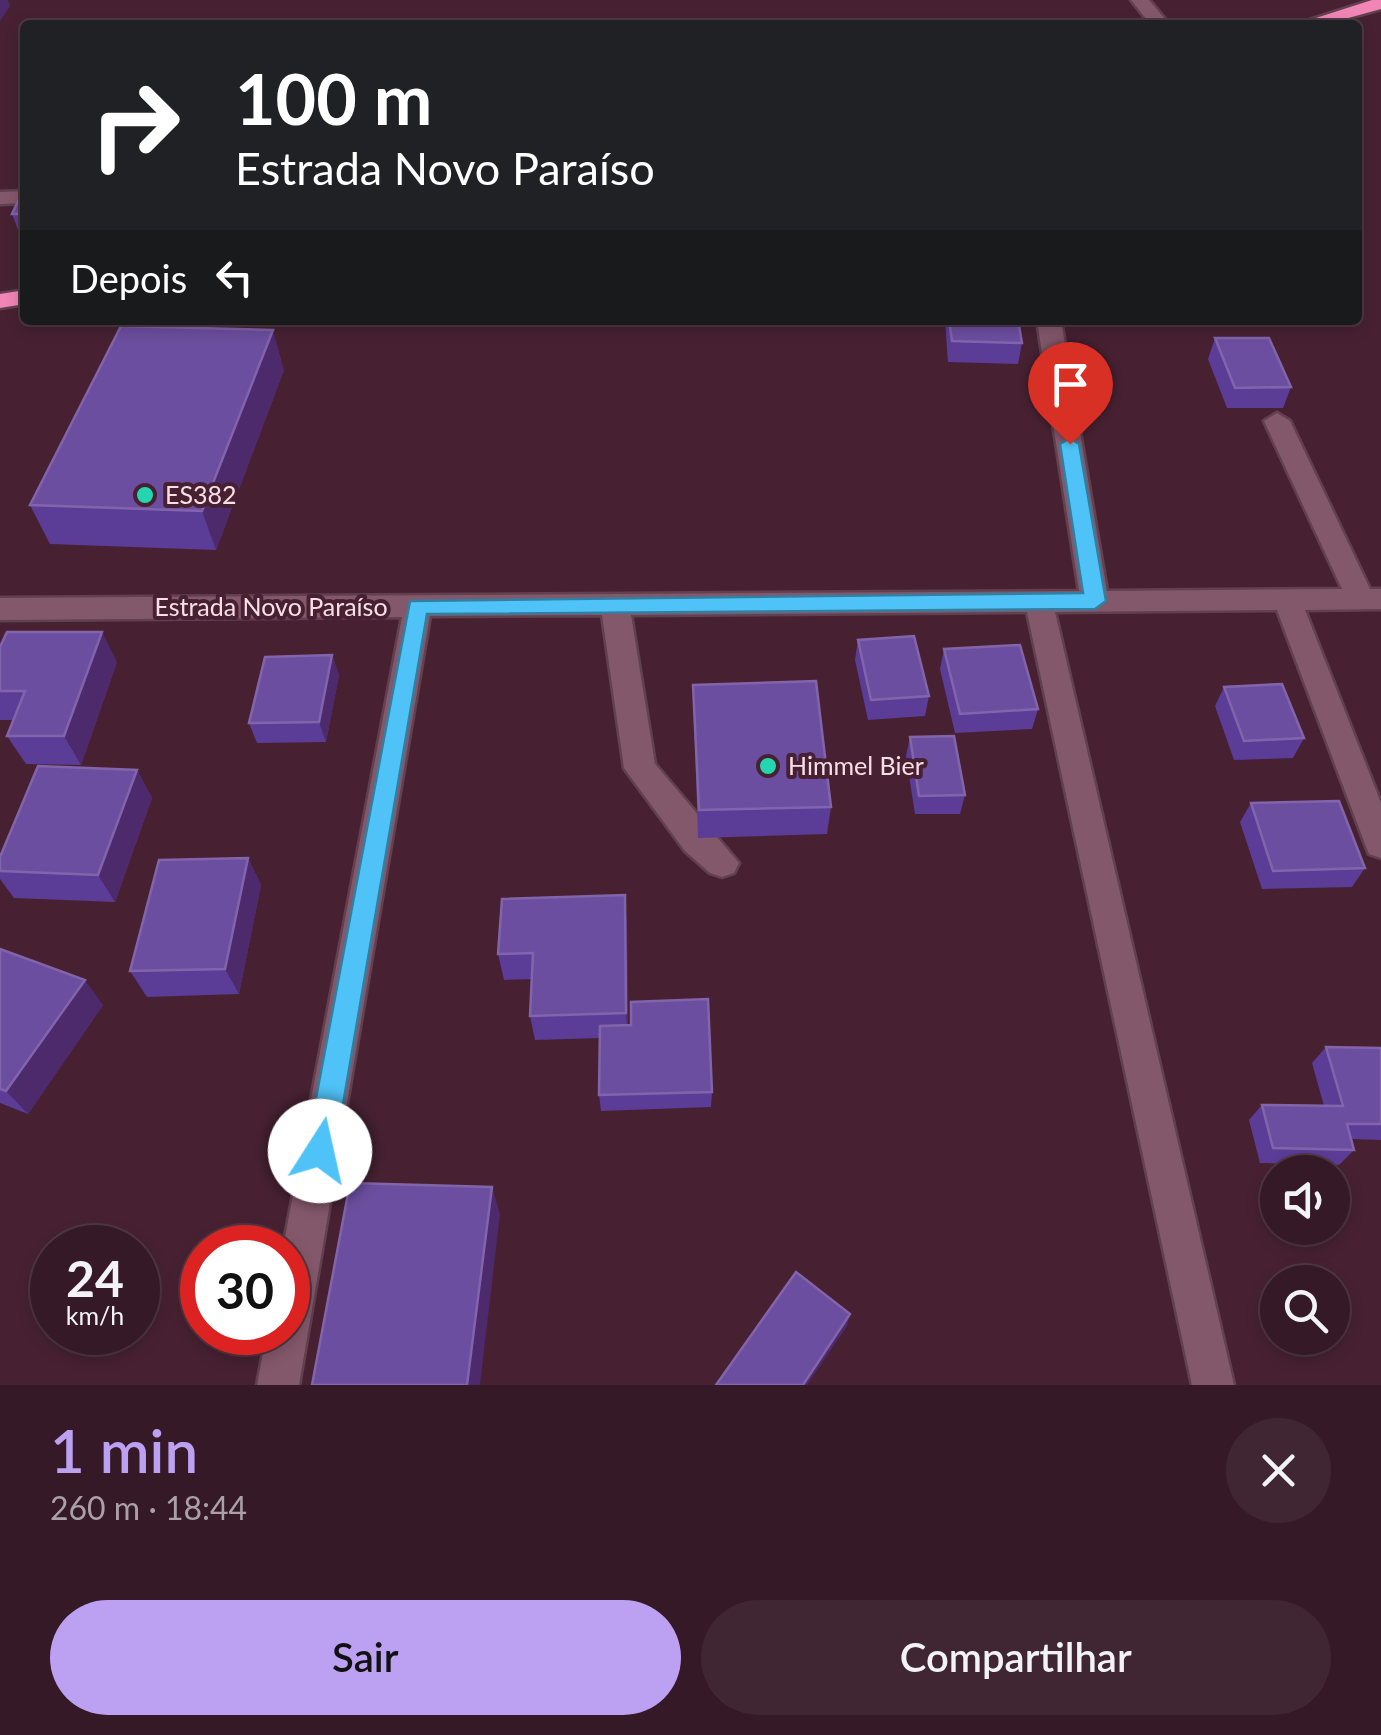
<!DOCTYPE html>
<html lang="pt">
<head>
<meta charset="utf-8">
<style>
  :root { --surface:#351926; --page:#402632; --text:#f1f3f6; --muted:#aaa0a7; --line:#4f3843; --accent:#bca0f2 }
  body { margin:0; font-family:Lato,sans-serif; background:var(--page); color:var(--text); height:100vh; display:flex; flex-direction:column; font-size:38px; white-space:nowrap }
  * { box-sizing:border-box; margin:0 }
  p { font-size:32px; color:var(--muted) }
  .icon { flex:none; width:55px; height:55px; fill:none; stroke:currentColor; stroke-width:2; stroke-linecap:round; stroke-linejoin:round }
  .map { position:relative; height:1385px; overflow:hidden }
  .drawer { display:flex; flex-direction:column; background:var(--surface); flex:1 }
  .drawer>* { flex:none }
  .guide { position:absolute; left:20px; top:20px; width:1342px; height:305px; border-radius:10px; box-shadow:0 5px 15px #0003,0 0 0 2px var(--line); background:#202124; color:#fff; overflow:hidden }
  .controls { position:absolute; left:1260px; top:1155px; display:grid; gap:20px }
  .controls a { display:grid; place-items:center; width:90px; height:90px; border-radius:50%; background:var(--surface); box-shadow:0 5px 15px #0003,0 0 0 2px var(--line); font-size:50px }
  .speed { position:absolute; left:30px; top:1225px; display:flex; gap:20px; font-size:50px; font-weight:700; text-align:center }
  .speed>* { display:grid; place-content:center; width:130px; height:130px; border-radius:50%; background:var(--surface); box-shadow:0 5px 15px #0003,0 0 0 2px var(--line); line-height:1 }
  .speed small { font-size:25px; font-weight:400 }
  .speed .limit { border:15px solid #d22; background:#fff; color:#111 }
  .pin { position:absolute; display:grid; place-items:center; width:85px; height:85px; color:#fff; margin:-102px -42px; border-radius:50% 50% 50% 0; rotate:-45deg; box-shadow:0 0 10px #0007 }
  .pin .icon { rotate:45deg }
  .me { position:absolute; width:110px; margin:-55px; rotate:10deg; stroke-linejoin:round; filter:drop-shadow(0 0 8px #0008) }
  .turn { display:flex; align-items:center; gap:35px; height:210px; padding:0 50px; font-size:45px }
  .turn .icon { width:130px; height:130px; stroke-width:2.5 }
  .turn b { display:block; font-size:70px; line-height:85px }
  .then { display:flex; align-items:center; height:95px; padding:0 50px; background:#0003; gap:20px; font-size:38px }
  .round { display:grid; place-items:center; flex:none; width:105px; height:105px; border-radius:52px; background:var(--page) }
  .head { display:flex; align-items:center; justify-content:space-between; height:170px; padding:0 50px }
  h1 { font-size:60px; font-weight:600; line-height:75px; color:var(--accent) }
  .button { display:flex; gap:20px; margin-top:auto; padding:20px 50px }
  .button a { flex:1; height:115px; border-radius:60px; background:var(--accent); color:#111; font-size:40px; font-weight:600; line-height:115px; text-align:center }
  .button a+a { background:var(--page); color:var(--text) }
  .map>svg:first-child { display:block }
</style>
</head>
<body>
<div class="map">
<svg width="1381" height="1385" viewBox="0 0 1381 1385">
  <rect width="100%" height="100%" fill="#472132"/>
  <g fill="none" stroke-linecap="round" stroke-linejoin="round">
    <defs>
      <path id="minor" d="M1131 0H1149L1170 25H1151Z
        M25 191V203L0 204V192Z
        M1049 320 1062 327 1107 591 1342 589 1264 421 1277 413 1290 421 1370 589H1381V609L1305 610 1381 803V858L1369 854 1365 844 1277 610 1055 612 1234 1385H1192L1027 612 631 615 655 764 739 863 734 873 722 877 710 873 685 851 624 768 602 615 430 616 299 1385H257L267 1332H288V1248H283L402 617 0 620V598L1079 591 1038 327Z"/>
      <path id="highway" d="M1372 0H1381V9L1323 25H1294Z
        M25 290V304L0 308V294Z"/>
    </defs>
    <use href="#minor" stroke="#61404f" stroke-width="5"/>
    <use href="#highway" stroke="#61404f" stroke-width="5"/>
    <use href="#minor" fill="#84586b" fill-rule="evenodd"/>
    <use href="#highway" fill="#f185b5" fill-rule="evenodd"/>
  </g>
  <path fill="#5b3c97" d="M25 197V235H20L12 214Z
    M945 320H1018L1022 343 1018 364 948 362Z
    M1215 338 1291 387 1283 408H1227L1208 359Z
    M284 370 216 550 50 544 30 505Z
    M858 640 929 696 925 716 868 720 855 660Z
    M0 647 117 662 81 765 26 764 7 736 13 720H0Z
    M944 649 1038 709 1032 729 955 733 940 669Z
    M332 655 339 675 326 742 257 743 249 723Z
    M693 685 831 807 827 834 698 838Z
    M1224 687 1304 738 1293 758 1234 760 1215 706Z
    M910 737 965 795 960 814H915L906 756Z
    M137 770 152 798 115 902 14 898 0 879V857Z
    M1251 803 1365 868 1352 887 1262 889 1240 822Z
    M248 858 261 885 239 994 147 997 130 971Z
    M627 922 628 1025 712 1092 711 1107 601 1111 599 1095 600 1038 535 1040 530 1016 532 979 504 980 498 954Z
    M0 949 103 1005 28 1114 0 1103Z
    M1326 1047 1381 1048V1140L1351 1139 1354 1150 1339 1165 1260 1163 1249 1120 1262 1105 1324 1106 1312 1063Z"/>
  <path fill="#4c2a6b" d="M0 0H8L10 6 0 21Z
    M273 330 284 370 216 550 202 511Z
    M102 632 117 662 81 765 64 736Z
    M332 655 339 675 326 742 319 722Z
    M137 770 152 798 115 902 98 875Z
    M248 858 261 885 239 994 225 969Z
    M625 895 627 922 628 1037 626 1013Z
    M85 980 103 1005 28 1114 6 1091Z
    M492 1187 500 1214 480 1385H467Z
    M850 1314 847 1326 807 1385H803Z"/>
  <path fill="#6c4ea0" stroke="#8264ab" stroke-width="2.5" d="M20 197H25V214H12Z
    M949 320H1018L1022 343 952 341Z
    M121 326 273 330 202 511 30 505Z
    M1215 338H1269L1291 387 1235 388Z
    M7 632H102L64 736H7L25 691H0V647Z
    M914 636 929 696 871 700 858 640Z
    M1020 645 1038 709 960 714 944 649Z
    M332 655 319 722 249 723 265 657Z
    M816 681 831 807 699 810 693 685Z
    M1282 684 1304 738 1244 741 1224 687Z
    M954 736 965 795 919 796 910 737Z
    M38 766 137 770 98 875 0 871V857Z
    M1339 801 1365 868 1273 871 1251 803Z
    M248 858 225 969 130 971 159 860Z
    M625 895 626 1013 530 1016 533 953 498 954 502 899Z
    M0 949 85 980 6 1091 0 1089Z
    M708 999 712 1092 599 1095 600 1026 631 1025V1002Z
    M1326 1047 1381 1048V1124H1347L1354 1150 1273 1148 1262 1105 1343 1106Z
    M350 1183 492 1187 467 1385H312Z
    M796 1272 850 1314 803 1385H716Z"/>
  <path fill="#4fc3f7" stroke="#337fa1" stroke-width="2.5" d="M1070 438 1079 444 1106 601 1095 609 427 614 335 1151 330 1161 320 1166 310 1161 306 1151 410 601 1083 593 1060 444Z"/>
  <g fill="#24d5af" stroke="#472132" stroke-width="4">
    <circle cx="145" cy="495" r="10"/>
    <circle cx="768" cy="766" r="10"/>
  </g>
  <g text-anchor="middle" stroke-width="8" stroke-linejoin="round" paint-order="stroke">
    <g font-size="25" fill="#f8dee7" stroke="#472132" text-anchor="start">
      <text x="165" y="504">ES382</text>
      <text x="788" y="775">Himmel Bier</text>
    </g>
    <g font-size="25" fill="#f8dee7" stroke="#472132">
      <text x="271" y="616">Estrada Novo Paraíso</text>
    </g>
  </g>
</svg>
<div class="controls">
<a><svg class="icon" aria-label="sound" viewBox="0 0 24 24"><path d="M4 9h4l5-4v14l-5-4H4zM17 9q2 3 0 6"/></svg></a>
<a><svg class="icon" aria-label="search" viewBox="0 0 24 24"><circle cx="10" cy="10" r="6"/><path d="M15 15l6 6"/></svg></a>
</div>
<div class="speed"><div>24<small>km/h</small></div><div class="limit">30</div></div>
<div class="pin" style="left:1070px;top:444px;background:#d93025"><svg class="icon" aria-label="arrive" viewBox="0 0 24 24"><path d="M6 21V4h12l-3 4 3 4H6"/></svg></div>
<svg class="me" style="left:320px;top:1151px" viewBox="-20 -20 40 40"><circle r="19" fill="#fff"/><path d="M0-13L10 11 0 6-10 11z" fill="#4fc3f7"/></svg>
<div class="guide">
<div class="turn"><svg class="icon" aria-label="right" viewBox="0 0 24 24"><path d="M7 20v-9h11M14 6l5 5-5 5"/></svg><div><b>100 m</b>Estrada Novo Paraíso</div></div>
<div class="then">Depois<svg class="icon" aria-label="left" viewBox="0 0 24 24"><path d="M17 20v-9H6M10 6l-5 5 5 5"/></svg></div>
</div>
</div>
<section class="drawer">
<div class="head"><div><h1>1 min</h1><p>260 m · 18:44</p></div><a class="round"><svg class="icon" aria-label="close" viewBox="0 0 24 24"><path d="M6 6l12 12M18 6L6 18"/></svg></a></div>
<div class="button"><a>Sair</a><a>Compartilhar</a></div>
</section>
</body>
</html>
